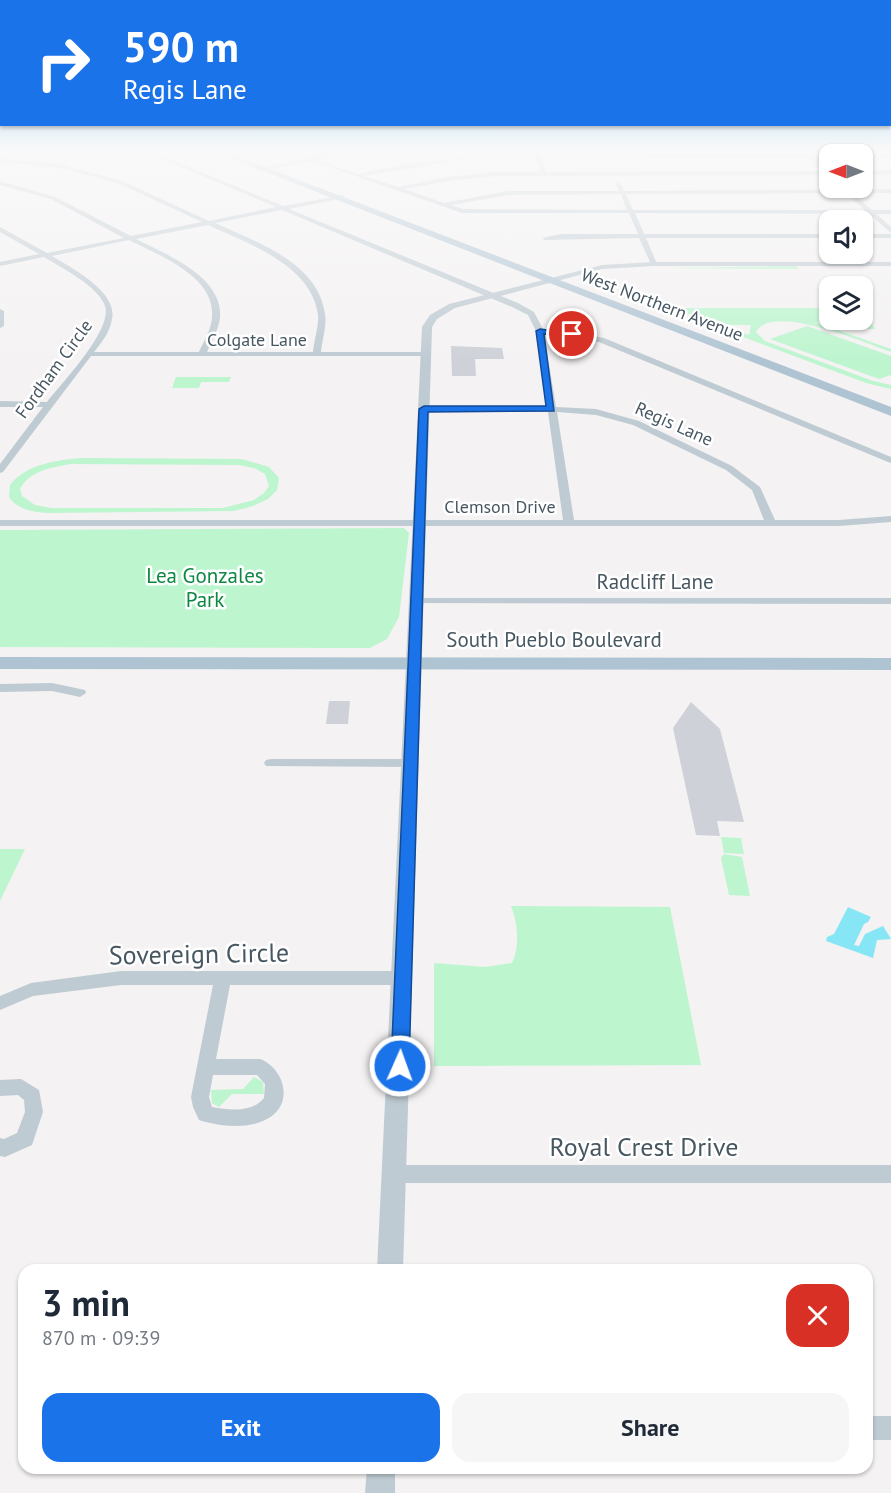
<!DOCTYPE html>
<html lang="en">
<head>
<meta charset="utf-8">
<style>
  :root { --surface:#fff; --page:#f6f6f7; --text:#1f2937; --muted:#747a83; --accent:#1a73e8 }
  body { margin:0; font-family:"PT Sans",sans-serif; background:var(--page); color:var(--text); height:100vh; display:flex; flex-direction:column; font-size:22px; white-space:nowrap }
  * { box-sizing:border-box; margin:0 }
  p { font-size:20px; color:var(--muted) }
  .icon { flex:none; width:33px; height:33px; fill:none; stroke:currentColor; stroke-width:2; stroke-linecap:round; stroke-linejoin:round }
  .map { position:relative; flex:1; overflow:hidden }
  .drawer { position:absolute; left:18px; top:1264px; width:855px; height:210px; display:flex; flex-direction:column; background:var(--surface); border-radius:18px; box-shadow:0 2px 4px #0004 }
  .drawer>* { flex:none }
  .top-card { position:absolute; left:0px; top:0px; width:891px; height:126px; box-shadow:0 2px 4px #0004; background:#1a73e8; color:#fff; overflow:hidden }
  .needle { width:39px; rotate:270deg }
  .buttons { position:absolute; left:819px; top:144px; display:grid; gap:12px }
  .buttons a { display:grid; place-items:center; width:54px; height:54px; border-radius:12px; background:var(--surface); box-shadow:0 2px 4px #0004; font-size:30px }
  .pin { position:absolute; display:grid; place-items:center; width:51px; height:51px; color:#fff; margin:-26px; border:3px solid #fff; border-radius:50%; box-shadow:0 2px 6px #0007 }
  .me { position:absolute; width:66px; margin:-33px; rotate:2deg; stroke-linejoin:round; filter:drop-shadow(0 0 4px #0008) }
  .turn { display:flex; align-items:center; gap:21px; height:126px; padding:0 24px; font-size:27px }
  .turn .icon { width:78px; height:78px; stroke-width:2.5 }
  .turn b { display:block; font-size:42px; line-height:51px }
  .round { display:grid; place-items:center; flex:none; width:63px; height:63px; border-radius:18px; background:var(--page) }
  .head { display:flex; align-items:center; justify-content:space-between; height:102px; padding:0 24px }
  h1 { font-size:36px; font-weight:600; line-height:45px }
  .button { display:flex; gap:12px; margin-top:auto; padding:12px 24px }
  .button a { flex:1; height:69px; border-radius:18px; background:var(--accent); color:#fff; font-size:24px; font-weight:600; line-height:69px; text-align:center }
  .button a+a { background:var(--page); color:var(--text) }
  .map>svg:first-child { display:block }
</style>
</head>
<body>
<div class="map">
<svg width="891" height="1493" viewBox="0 0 891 1493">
  <rect width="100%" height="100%" fill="#f4f2f2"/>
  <path fill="#bdf5cf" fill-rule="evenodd" d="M795 266 799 269 665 268Z
    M683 308H829L830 320H869L875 329H840L835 322H815L891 349V352C867 344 772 302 756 332L765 341 873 381 891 385V389L866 383 735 334 740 332 749 335 751 325H719L685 313Z
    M807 326 891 356V375L879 379 770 339Z
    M176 377H231L229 382H201L199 388H172Z
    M82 458 242 459 269 467 279 478 277 490 268 499 253 506 234 511 48 513C33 512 18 510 9 497L10 485C26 464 57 460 82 458ZM71 464 239 465 254 468 265 474 269 486 264 493 254 500 223 508H51L35 505 22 496 20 489C29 471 52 467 71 464Z
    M404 528 409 533 399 617 387 639 370 648 0 647V530Z
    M721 837 741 838 744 854 724 853Z
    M0 849H25L0 901Z
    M724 854 742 857 750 896 729 895 721 858Z
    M511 906 670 907 701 1065 434 1066V963L485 967 512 963C520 947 518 923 511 906Z
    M254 1077 263 1082 264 1094H232L219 1107 212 1103 211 1090 243 1089Z"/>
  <path fill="#86e6f6" d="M848 907 871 917 868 922 864 924 854 945 859 946 865 934 883 926 891 939 877 940 873 958 826 941 827 937 834 934Z"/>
  <path fill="#ced2d8" d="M451 346 502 348 504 359H475L476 376H452Z
    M329 701H350L348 724H326Z
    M691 702 720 729 744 822 717 821 720 836 696 835 673 728Z"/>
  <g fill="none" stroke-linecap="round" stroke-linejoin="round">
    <path fill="#bfcbd3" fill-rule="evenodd" d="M146 152H153L283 206 345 195 343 198 289 209 518 303 534 312 543 329 572 332 604 338 891 457V463L888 462 599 342 544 334 556 407 596 409 639 421 732 466 760 487 775 520H839L891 516V522L839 526H0V520H563L548 412H424L420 409 424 406H547L536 331 528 315 512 307 282 210 215 223C256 242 318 262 325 314 327 326 322 340 321 352H429V356H91L3 472 0 473V464L43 407H0V401L47 402C62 383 113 330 105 306 98 286 62 268 44 257L0 266V262L39 254 0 232V227L47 253 124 238 51 199 0 185V181L55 197 131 236 202 222 118 183 60 168 0 162V158L60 164 122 181 209 221 276 207ZM208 225C247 243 312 265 318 315 319 326 314 340 313 352H207C212 340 219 329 220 317 223 276 165 254 136 239ZM129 240C158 255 215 276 212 316 212 329 204 340 199 352H94C102 342 110 332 112 319 118 292 72 268 52 256ZM557 412 596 415 633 425 726 470 752 490 764 520H574Z
      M472 152H478V157L364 176 398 187 448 177 496 172H540L534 152H540L546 172 830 171V175L496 176 448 181 404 189 444 203 508 191H619L616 184 619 182 625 191 891 189V193L626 194 633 210H891V214L635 213 644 234H830V238H646L657 264 654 266 651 264 639 238 545 240 542 238 561 234H638L629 213H462L309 160 314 159 358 174 406 164 471 157 473 155ZM621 194 627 210 463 209 451 205 508 195Z
      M606 154H830V158L604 157Z
      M862 154H891V158H862Z
      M891 170V174L862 175V171Z
      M862 234H891V238H862Z
      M0 309 4 311V326L0 328Z
      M419 598H891V604L415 603V599Z
      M52 683 85 690 86 693 80 697 52 691 0 692V684Z
      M271 759H409L416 763 409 767 266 766 264 763 266 760Z
      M121 971H402L408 973 410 978 408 983 402 985H230L216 1059H260C282 1067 294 1099 272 1116 253 1130 220 1127 199 1120L193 1107 191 1097 213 985H121L33 996 0 1010V996L31 983ZM213 1075H257L265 1084 264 1098C252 1113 230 1110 212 1107L209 1097Z
      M21 1079 39 1090 43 1112 32 1145 5 1157 0 1156V1138L4 1139 17 1133 25 1112 24 1100 18 1095 0 1096V1080Z
      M396 1165H891V1183H396L389 1180 386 1174 389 1168Z
      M867 1416H891V1440H867Z"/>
    <path fill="#bfcbd3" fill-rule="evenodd" d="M331 152H341L324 159 259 171 256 169Z
      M802 152H809L830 171V177Z
      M840 188H847L891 227V233Z
      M654 262H891V266H654L602 269 455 308 437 319 432 327 403 1270H377L422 327 430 315 449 304 602 265Z
      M367 1468H395V1493H365Z"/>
    <path fill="#afc4d3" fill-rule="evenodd" d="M214 152H226L891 407V416Z
      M0 657 891 658V670L0 669Z"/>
  </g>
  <linearGradient id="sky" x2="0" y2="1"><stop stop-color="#81c8ee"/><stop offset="0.42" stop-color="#faf9f9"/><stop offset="1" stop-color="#faf9f9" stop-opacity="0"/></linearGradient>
  <rect width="891" height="361" fill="url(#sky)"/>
  <path fill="#1a73e8" stroke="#114b97" stroke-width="1.5" d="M540 329 576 334 572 336 544 334 554 411 428 412 409 1066 406 1071 400 1073 393 1071 391 1066 419 409 424 406H546L536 331Z"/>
  <g text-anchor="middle" stroke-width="5" stroke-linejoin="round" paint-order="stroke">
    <g font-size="18" fill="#475762" stroke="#fff">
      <text transform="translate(662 305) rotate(21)" y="6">West Northern Avenue</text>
      <text x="257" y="346">Colgate Lane</text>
      <text transform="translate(54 369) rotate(-54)" y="6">Fordham Circle</text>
      <text transform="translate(674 424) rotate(24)" y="6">Regis Lane</text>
      <text x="500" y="513">Clemson Drive</text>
    </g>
    <g font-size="21" fill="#0d8842" stroke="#fff">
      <text x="205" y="583">Lea Gonzales<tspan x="205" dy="24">Park</tspan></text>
    </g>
    <g font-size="21" fill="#475762" stroke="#fff">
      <text x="655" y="589">Radcliff Lane</text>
      <text x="554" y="647">South Pueblo Boulevard</text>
    </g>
    <g font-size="26" fill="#475762" stroke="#fff">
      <text transform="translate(199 954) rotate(-1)" y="9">Sovereign Circle</text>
      <text x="644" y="1156">Royal Crest Drive</text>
    </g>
  </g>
</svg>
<div class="buttons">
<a><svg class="needle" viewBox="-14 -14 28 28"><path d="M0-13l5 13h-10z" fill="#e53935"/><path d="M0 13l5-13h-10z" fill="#747a83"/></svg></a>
<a><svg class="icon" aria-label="sound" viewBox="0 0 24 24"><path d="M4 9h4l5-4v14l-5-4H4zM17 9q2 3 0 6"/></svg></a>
<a><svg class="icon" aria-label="layers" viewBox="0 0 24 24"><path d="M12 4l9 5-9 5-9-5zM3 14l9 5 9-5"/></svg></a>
</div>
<div class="pin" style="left:572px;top:334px;background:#d93025"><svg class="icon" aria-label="arrive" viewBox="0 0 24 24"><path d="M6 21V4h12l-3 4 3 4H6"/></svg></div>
<svg class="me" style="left:400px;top:1066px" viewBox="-20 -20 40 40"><circle r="17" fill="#1a73e8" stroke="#fff" stroke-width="3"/><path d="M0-11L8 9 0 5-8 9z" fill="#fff"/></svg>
<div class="top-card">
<div class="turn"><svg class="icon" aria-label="right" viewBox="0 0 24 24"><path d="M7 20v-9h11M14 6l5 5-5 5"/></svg><div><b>590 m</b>Regis Lane</div></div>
</div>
<section class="drawer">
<div class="head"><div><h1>3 min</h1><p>870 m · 09:39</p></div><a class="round" style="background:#d93025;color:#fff"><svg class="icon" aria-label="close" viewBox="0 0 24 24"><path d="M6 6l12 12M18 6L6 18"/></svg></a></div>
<div class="button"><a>Exit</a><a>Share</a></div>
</section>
</div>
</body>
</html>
